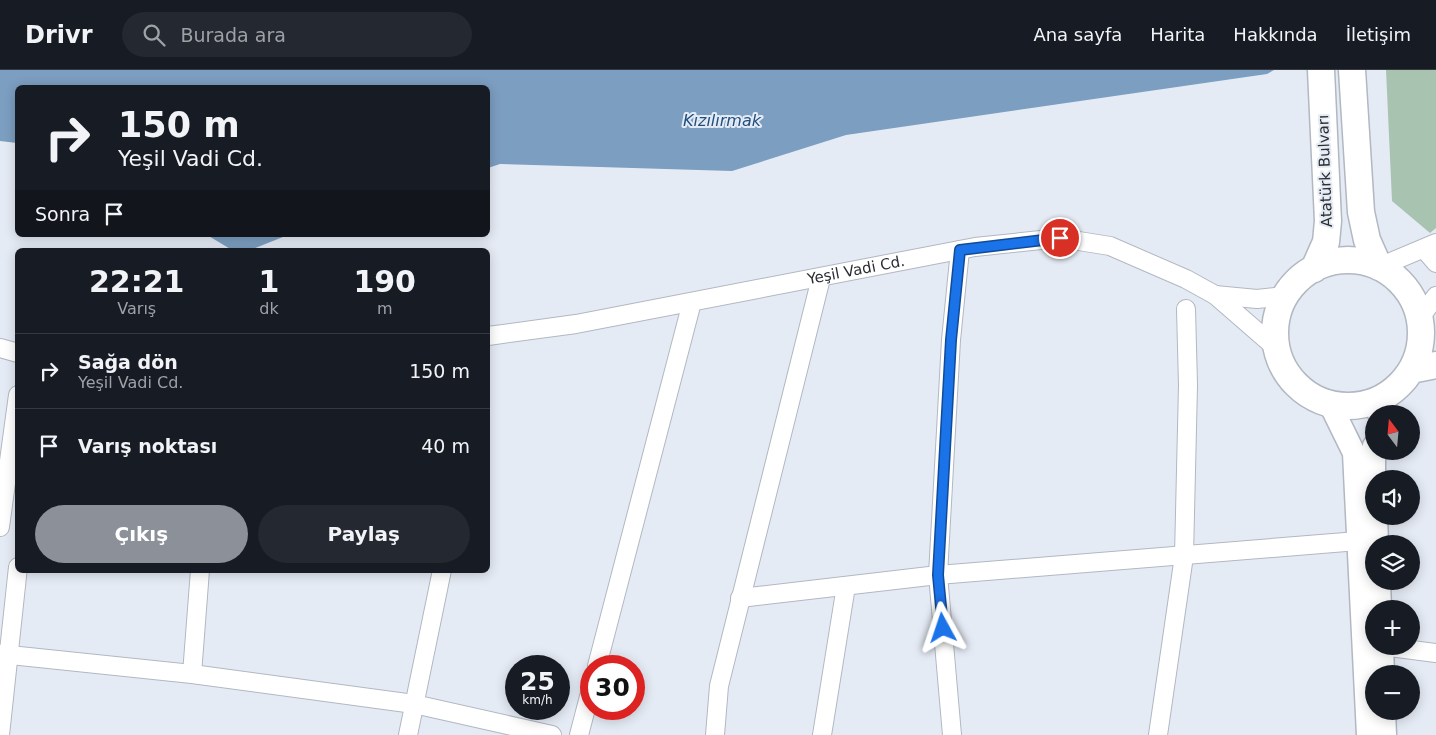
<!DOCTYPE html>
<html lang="tr">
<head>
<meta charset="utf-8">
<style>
  :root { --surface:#171b24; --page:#242831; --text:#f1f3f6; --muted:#9ea1a6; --line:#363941; --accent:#8c9099 }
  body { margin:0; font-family:"DejaVu Sans",sans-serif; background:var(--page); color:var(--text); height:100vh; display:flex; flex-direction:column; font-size:19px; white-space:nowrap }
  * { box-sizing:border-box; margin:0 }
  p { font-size:16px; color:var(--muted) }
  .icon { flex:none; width:28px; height:28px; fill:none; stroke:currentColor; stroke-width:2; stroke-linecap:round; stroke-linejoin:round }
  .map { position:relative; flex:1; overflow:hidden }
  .drawer { position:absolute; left:15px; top:178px; width:475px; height:325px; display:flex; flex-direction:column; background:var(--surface); border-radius:8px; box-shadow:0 2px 12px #0003 }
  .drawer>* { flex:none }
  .banner { position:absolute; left:15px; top:15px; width:475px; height:152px; border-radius:8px; box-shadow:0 2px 12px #0003; background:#171b24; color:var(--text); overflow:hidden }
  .needle { width:32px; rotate:344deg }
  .controls { position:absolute; left:1365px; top:335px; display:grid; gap:10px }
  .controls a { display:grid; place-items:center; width:55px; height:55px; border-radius:50%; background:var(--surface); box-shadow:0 2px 12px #0003; font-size:25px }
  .speed { position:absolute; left:505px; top:585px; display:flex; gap:10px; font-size:25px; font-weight:700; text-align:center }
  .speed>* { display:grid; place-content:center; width:65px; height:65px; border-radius:50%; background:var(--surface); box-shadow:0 2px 12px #0003; line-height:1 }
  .speed small { font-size:12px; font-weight:400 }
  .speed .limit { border:8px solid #d22; background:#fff; color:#111 }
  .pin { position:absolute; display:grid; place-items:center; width:42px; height:42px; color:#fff; margin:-21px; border:2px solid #fff; border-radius:50%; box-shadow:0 1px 5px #0007 }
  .me { position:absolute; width:55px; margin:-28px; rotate:355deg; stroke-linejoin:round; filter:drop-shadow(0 0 4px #0008) }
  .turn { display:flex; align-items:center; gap:18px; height:105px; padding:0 20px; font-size:22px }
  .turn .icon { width:65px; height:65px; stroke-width:2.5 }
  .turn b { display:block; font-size:35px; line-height:42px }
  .then { display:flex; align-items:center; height:48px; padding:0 20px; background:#0003; gap:10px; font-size:19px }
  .eta { display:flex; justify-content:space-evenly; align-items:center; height:85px; text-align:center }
  .eta b { font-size:30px; font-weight:700; line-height:35px }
  .primary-button { display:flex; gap:10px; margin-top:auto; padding:10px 20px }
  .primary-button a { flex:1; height:58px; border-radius:30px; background:var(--accent); color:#fff; font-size:20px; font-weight:700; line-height:58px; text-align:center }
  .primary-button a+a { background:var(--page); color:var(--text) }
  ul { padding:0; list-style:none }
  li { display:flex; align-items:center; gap:15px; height:75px; padding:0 20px; border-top:1px solid var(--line) }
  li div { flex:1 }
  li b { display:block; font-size:19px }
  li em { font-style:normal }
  header { display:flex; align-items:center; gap:30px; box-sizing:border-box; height:70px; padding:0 25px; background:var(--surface); border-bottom:1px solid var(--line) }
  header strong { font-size:24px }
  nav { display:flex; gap:28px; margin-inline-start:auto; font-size:18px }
  .search { width:350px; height:45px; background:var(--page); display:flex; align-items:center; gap:12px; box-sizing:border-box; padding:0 18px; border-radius:28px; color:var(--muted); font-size:19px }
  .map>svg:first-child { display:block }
</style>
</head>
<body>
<header>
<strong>Drivr</strong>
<div class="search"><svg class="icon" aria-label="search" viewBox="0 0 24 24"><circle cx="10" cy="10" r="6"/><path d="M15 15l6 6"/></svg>Burada ara</div>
<nav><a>Ana sayfa</a><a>Harita</a><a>Hakkında</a><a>İletişim</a></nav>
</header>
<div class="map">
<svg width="1436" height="665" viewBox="0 0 1436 665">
  <rect width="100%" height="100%" fill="#e5ebf5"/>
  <path fill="#a9c3b1" d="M1386 0H1436V158L1430 163 1392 131Z"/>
  <path fill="#7c9ec1" d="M0 0H1274L1267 4 846 65 732 101 500 94 488 98V18H18L17 73 0 71Z
    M207 165H288L250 180H232Z"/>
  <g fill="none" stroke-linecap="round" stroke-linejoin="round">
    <defs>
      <g id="minor">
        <path d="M1424 179 1436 193"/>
        <path d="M1379 197 1436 173"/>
        <path d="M1215 225 1257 229 1285 226"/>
        <path d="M1420 248 1436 226"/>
        <path id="s1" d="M488 266 576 254 975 177 1060 168 1110 176 1186 209 1215 225 1276 278"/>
        <path d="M0 278 18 283"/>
        <path d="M0 457 18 325"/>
        <path d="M740 528 938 505 1358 471"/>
        <path d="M1382 576 1436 583"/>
        <path d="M0 584 192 604 414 634 552 665"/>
        <path d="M597 596 692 232"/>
        <path d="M192 604 200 500"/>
        <path d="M0 665 18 497"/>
        <path d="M408 665 442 500"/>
        <path d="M579 665 591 619"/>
        <path d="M715 665 719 616 821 208"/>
        <path d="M822 665 846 516"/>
        <path d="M952 665 938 505 951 270 960 180"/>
        <path d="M1158 665 1184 486 1188 315 1186 239"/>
      </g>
      <path id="major" d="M1330 334 1354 383 1368 665
        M1379 344 1382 327
        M1374 376V409
        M1376 446 1377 474
        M1379 511 1380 539
        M1382 576 1383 604
        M1384 641 1385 665"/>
      <path id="highway" d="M1352 0 1361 142 1367 170 1379 197
        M1275 263a73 73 0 1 1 146 0a73 73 0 1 1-146 0Z
        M1314 199 1326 172 1328 151 1321 0
        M1411 300 1436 295"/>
    </defs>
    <use href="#minor" stroke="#b2b8c1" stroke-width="20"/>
    <use href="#major" stroke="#b2b8c1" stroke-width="25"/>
    <use href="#highway" stroke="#b2b8c1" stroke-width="29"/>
    <use href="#minor" stroke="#fff" stroke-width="18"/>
    <use href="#major" stroke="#fff" stroke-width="22"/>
    <use href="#highway" stroke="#fff" stroke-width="26"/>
  </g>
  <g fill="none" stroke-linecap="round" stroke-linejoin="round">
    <defs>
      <path id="route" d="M943 558 938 505 951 270 960 180 1060 168"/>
    </defs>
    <use href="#route" stroke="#114b97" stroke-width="12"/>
    <use href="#route" stroke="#1a73e8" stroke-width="9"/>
  </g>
  <g text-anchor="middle" stroke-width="4" stroke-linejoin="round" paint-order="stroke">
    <g font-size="15" fill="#2c2e32" stroke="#e5ebf5">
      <text transform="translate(1325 101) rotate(-92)" y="5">Atatürk Bulvarı</text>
      <text dy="5" stroke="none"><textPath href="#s1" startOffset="374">Yeşil Vadi Cd.</textPath></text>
    </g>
    <g font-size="16" font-style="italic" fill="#1e4f7e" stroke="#e5ebf5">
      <text x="722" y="56">Kızılırmak</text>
    </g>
  </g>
</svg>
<div class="controls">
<a><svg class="needle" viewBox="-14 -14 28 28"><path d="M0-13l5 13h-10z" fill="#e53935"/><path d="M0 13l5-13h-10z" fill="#9ea1a6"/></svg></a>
<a><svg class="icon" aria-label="sound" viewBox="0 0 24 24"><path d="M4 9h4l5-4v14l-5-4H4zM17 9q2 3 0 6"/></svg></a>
<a><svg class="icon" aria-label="layers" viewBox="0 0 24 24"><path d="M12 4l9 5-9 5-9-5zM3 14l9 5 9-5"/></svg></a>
<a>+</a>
<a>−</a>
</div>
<div class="speed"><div>25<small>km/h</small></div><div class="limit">30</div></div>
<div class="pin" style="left:1060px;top:168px;background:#d93025"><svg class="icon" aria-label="arrive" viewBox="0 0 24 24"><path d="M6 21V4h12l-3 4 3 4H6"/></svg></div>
<svg class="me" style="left:943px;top:558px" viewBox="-20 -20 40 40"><path d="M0-17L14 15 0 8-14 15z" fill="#1a73e8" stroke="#fff" stroke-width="4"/></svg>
<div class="banner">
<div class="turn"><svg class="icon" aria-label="right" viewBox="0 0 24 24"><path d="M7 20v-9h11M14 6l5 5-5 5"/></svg><div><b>150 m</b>Yeşil Vadi Cd.</div></div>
<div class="then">Sonra<svg class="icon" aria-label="arrive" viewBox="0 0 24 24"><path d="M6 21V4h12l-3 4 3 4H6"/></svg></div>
</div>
<section class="drawer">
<div class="eta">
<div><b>22:21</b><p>Varış</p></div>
<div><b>1</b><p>dk</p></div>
<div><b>190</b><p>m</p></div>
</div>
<ul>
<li><svg class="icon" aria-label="right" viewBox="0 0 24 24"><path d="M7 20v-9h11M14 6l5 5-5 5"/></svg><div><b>Sağa dön</b><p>Yeşil Vadi Cd.</p></div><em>150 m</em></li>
<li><svg class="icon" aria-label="arrive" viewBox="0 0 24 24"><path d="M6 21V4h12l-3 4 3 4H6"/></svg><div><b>Varış noktası</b></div><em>40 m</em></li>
</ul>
<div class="primary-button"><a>Çıkış</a><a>Paylaş</a></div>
</section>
</div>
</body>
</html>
